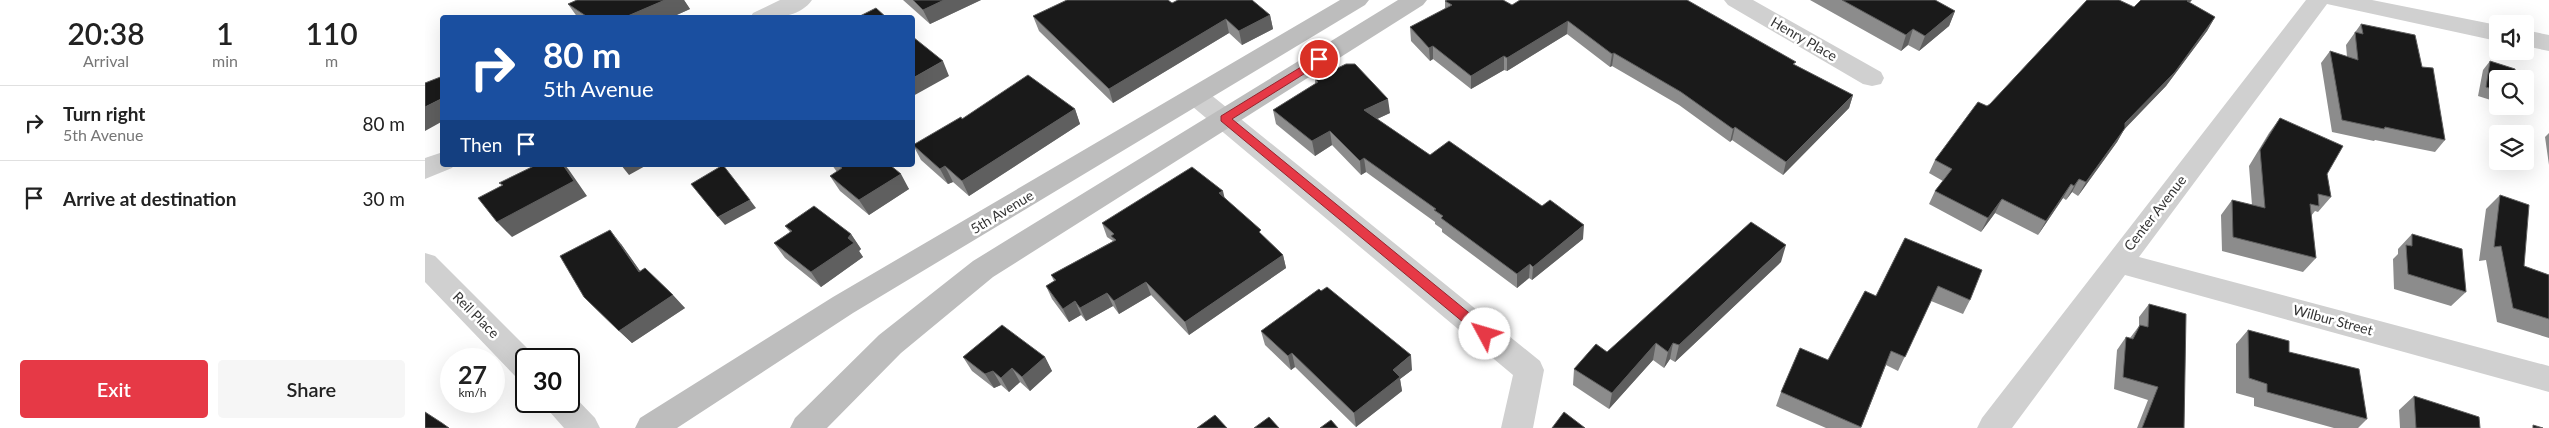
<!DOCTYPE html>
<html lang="en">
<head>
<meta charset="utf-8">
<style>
  :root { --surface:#fff; --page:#f6f6f6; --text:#222; --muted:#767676; --line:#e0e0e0; --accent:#e63946 }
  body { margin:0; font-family:Lato,sans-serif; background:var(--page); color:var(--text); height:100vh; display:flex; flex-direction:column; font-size:19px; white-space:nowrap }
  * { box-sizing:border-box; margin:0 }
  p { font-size:16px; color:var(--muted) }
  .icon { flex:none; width:28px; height:28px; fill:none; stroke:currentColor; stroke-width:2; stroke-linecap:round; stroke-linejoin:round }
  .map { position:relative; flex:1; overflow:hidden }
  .sheet { display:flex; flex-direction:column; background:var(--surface); width:425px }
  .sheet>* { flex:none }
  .guide { position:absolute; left:15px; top:15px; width:475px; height:152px; border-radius:5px; box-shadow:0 5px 20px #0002; background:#1a4fa0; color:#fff; overflow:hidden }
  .fabs { position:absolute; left:2064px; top:15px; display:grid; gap:10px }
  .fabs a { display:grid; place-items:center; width:45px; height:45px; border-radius:5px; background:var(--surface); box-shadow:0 5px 20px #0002; font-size:25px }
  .speed { position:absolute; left:15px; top:348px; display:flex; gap:10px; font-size:25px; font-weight:700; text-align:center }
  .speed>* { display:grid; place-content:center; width:65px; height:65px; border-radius:50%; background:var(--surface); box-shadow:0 5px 20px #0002; line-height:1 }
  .speed small { font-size:12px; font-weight:400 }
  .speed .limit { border:2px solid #111; border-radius:8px; background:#fff; color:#111 }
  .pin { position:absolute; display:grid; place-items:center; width:42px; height:42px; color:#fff; margin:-21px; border:2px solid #fff; border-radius:50%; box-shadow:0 1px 5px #0007 }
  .me { position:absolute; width:55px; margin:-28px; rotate:309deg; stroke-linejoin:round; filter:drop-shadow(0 0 4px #0008) }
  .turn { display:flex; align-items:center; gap:18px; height:105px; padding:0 20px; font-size:22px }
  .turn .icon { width:65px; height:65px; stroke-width:2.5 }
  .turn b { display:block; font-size:35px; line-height:42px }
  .then { display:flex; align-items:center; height:48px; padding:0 20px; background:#0003; gap:10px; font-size:19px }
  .eta { display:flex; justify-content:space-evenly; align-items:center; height:85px; text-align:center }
  .eta b { font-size:30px; font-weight:600; line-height:35px }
  .cta { display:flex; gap:10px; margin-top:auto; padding:10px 20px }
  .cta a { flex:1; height:58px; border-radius:5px; background:var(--accent); color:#fff; font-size:20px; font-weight:600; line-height:58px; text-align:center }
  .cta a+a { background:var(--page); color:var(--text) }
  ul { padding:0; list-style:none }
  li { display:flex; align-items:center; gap:15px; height:75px; padding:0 20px; border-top:1px solid var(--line) }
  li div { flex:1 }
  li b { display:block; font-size:19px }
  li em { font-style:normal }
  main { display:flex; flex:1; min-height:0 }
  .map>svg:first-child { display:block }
</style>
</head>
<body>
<main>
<section class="sheet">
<div class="eta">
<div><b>20:38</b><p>Arrival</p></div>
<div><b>1</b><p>min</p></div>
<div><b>110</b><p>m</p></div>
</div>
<ul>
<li><svg class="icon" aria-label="right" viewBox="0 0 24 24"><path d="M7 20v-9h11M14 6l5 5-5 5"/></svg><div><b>Turn right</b><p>5th Avenue</p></div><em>80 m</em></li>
<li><svg class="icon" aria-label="arrive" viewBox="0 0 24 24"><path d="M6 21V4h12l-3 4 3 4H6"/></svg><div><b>Arrive at destination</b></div><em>30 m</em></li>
</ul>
<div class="cta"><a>Exit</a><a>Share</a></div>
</section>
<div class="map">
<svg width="2124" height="428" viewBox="0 0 2124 428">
  <rect width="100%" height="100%" fill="#fff"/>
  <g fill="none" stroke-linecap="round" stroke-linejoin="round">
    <path fill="#d0d0d0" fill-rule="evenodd" d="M355 0H387C374 19 345 18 325 18L328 13Z
      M1299 0H1328L1456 72 1459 78 1456 84 1447 86 1438 84 1303 5Z
      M1881 0H1947L2072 25V41L1902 4 1714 257 2124 366V392L1700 275 1587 428H1552L1557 418Z
      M2100 30 2124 35V51L2100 46Z
      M771 87 780 90 1115 361 1119 370 1108 428H1076L1088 375 762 102 758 96 762 90Z
      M18 152V165H29L27 168 0 179V158Z
      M0 253 10 256 112 358 101 359V380L90 376 0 282Z
      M144 391 170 418 175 428H139L124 411 119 401H144Z"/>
    <path fill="#bdbdbd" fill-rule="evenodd" d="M915 0H944L940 5 428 313 252 428H210L215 418 408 297Z
      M973 0H1002L998 5 568 277 476 353 402 428H365L370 418 454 335 548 261Z"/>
  </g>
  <path fill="#8c8c8c" d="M152 0H259L265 9 245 18H153L143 4Z
    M478 0H556L505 24Z
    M1385 0H1510L1530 11 1524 26 1494 51 1483 45 1476 51Z
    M1020 1 1087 5 1370 65 1428 95 1424 108 1358 175 1307 140 1305 142 1254 105 1187 66 1185 67 1142 34 1082 71 1079 70 1046 89 1008 59 1005 61 986 41 985 27 1020 9Z
    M747 3 845 15 848 29 817 45 804 33 688 103 614 31 608 16Z
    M1765 3 1790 17 1782 31 1741 86 1700 128 1692 142 1653 196 1647 192 1641 200 1638 198 1613 235 1570 213 1556 232 1504 204 1510 191 1518 181 1504 173 1510 160 1565 104 1709 7Z
    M1936 24 1997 67 2020 140 2010 152 1950 140 1949 141 1907 132 1896 63 1905 51 1922 57 1921 45Z
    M2065 61 2072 79V102L2053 96 2058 70Z
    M890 79 965 113 952 119 1005 155 1158 239 1107 280 1104 278 1092 288 1017 232V229L1010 224V222L941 172 936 175 907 145 890 156 851 124 848 110 890 84Z
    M650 109 655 124 544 196 528 182 523 184 496 160 488 145 537 119Z
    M1855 118 1902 174 1906 197 1893 212 1890 211 1886 216 1891 258 1878 272 1797 251 1796 215 1807 200 1827 205 1824 166 1844 133Z
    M2124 133V165L2120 137Z
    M407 165H465L484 189 444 215 415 191 405 176 412 172Z
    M2075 195 2099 266 2124 275V338L2072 322 2061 260 2054 261 2061 209Z
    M800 198 858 255 861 268 764 335 726 295 694 314 688 306 661 321 656 315 644 322 627 299 621 286 629 281 626 275 688 241 682 237 677 223Z
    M360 226 426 234 436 249 434 251 438 257 396 287 360 258 349 243 365 232Z
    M1987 234 2041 292 2026 306 1969 289 1968 259 1973 254V249Z
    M1480 238 1545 300 1538 314 1506 301 1473 371 1461 365 1436 428H1401L1351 406 1356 392 1403 360 1451 296Z
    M196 244 215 271 260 308 207 343 159 297Z
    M1356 262 1250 362 1245 359 1239 368 1228 360 1184 409 1148 385 1149 369Z
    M1724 304 1759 428H1712L1723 400 1689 389 1692 350 1701 337 1705 338 1714 326V317Z
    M1823 330 1864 352 1942 419 1933 428H1909L1829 406V398L1811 393V344Z
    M836 331 987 370 975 379 977 391 931 427 870 367 866 370 840 345Z
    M538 357H620L627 371 605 391 595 382 584 392 576 385 569 388 547 371Z
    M1989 396 2055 428H1975L1974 410Z"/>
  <path fill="#5f5f5f" d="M240 0H259L265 9 245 18H198Z
    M519 0H556L505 24 498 10Z
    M1763 0H1767L1754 15Z
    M1530 11 1524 26 1494 51 1500 36Z
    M845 15 848 29 817 45 814 31Z
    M1790 17 1782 31 1741 86 1692 137 1700 123Z
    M801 19 804 33 688 103 684 89Z
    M1143 21 1142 34 1082 71V58Z
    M1488 29 1483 45 1476 51 1481 35Z
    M1008 46V59L1005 61 1004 48Z
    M1189 53 1187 66 1185 67 1187 54Z
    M1079 56V70L1046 89V76Z
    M518 61 524 76 488 96V78Z
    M1428 95 1424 108 1358 175 1361 162Z
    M18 98V121L0 131V107Z
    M963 99 965 113 941 124 939 110Z
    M650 109 655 124 544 196 537 181Z
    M1310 127 1307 140 1305 142 1308 129Z
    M1700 128 1692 142 1653 196 1661 182Z
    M905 131 907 145 890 156 887 141Z
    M939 158 941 172 936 175 935 161Z
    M138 165H140L144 170 162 196 87 237 72 222Z
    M196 165H222L204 175Z
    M520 166 528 182 523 184 515 169Z
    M476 174 484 189 444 215 434 200Z
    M1654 179 1647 192 1641 200 1649 186Z
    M1646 184 1638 198 1613 235 1621 221Z
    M798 191 801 204 794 193Z
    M1577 199 1570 213 1556 232 1563 218Z
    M325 200 331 208 300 225 293 217Z
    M1159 225 1158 239 1107 280 1108 267Z
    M185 230 196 244 225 285 214 272Z
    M426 234 436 249 434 251 438 257 396 287 386 272Z
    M1361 245 1356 262 1250 362 1254 345Z
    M858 255 861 268 764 335 760 322Z
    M1105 264 1104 278 1092 288V274Z
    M721 282 726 295 694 314 689 301Z
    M682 293 688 306 661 321 655 308Z
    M248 295 260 308 207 343 194 331Z
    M650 301 656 315 644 322 638 309Z
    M1231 343 1228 360 1184 409 1187 393Z
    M1248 343 1245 359 1239 368 1243 352Z
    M867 353 870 367 866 370 863 356Z
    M986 355 987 370 975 379 977 391 931 427 929 413 968 370Z
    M620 357 627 371 605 391 597 377Z
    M587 368 595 382 584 392 576 378Z
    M568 371 576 385 569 388 560 374Z"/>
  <path fill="#1a1a1a" stroke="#5f5f5f" d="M152 0H240L198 18H164L143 4Z
    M488 0H519L498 10Z
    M642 0H743L747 3 753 0H827L845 15 814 31 801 19 684 89 608 16Z
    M1022 0H1078L1087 5 1095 0H1262L1371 62 1368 64 1428 95 1361 162 1310 127 1308 129 1256 92 1189 53 1187 54 1143 21 1082 58 1079 56 1046 76 1008 46 1004 48 985 27 1027 5 1020 1Z
    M1417 0H1510L1530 11 1500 36 1488 29 1481 35Z
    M1662 0H1694L1709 7 1716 0H1763L1762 1 1790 17 1750 72 1700 123V128L1661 182 1654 179 1649 186 1646 184 1621 221 1577 199 1563 218 1510 191 1527 169 1510 160 1553 102 1562 106 1565 104Z
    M451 8 462 18H431Z
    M1936 24 1990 35 1997 67 2008 68 2020 140 1960 127 1959 129 1917 120 1905 51 1933 60 1930 32 1938 34Z
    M488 37 518 61 488 78Z
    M2065 61 2090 69 2091 79H2072V91L2061 87Z
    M921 64H930L963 99 939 110 1005 155 1024 141 1117 206 1125 200 1159 225 1108 267 1105 264 1092 274 1016 218 1018 216 1009 210 1011 209 939 158 935 161 905 131 887 141 848 110 893 82 890 79Z
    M603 75 650 109 537 181 520 166 515 169 488 145 536 117 537 119Z
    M18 76V98L0 107V83Z
    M1855 118 1918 146 1902 174 1906 197 1893 194 1894 206 1885 204 1891 258 1808 237 1807 200 1840 208 1835 150Z
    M111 165H138L149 181 72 222 53 198 78 185 74 183Z
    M298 165 325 200 293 217 266 184Z
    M413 165H465L476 174 434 200 405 176 417 168Z
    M767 167 798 191 794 193 836 230 834 232 858 255 760 322 721 282 689 301 682 293 655 308 650 301 638 309 621 286 631 280 626 275 691 240 686 236 689 234 677 223Z
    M2075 195 2104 205 2099 266 2124 275V319L2088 308 2076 246 2069 247Z
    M389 206 426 234 423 238 429 243 386 272 349 243 367 231 360 226Z
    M1326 222 1361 245 1254 345 1248 343 1243 352 1231 343 1187 393 1149 369 1171 344 1182 352Z
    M185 230 214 272 220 268 248 295 194 331 159 297 135 256Z
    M1987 234 2037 249 2041 292 1983 274 1981 245 1987 246Z
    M1480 238 1557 270 1545 300 1513 286 1480 357 1466 351 1436 427 1356 392 1375 348 1403 360 1440 291 1451 296Z
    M902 287 986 355 968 370 975 377 929 413 867 353 863 356 836 331 894 289 896 291Z
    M1724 304 1761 314 1759 428H1717L1733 387 1698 377 1701 337 1708 339 1715 325 1723 327Z
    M577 325 620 357 597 377 587 368 576 378 568 371 560 374 538 357Z
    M1823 330 1864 341V352L1934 369 1942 419 1842 392V384L1824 378Z
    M1989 396 2054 417 2055 428H1991Z
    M0 412 17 423 24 428H0Z
    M1139 412 1160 428H1127Z
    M790 415 802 428H772Z
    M844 417 854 428H829Z
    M906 420 913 428H895Z
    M2108 425 2118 428H2108Z"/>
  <path fill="#e63946" stroke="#96252e" d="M894 56 900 59 898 62 807 119 1065 330 1066 334 1065 337H1056L796 121V116Z"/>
  <g text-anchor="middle" stroke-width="5" stroke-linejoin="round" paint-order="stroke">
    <g font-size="14" fill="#333" stroke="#fff">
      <text transform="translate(1379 39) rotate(30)" y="5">Henry Place</text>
      <text transform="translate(577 212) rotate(-31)" y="5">5th Avenue</text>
      <text transform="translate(1730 213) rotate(-52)" y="5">Center Avenue</text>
      <text transform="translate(51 315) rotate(45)" y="5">Reil Place</text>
      <text transform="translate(1908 320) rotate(15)" y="5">Wilbur Street</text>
    </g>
  </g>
</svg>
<div class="fabs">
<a><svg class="icon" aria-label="sound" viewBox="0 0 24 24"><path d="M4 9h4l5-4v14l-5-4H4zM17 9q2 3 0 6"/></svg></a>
<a><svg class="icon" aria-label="search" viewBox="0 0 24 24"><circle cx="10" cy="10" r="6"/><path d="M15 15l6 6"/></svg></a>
<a><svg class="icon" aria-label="layers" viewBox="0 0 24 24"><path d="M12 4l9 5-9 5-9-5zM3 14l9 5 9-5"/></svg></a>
</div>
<div class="speed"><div>27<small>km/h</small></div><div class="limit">30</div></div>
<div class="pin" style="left:894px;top:59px;background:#d93025"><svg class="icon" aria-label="arrive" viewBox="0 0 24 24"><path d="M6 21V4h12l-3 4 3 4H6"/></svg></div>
<svg class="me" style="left:1060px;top:334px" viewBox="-20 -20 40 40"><circle r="19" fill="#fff"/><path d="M0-13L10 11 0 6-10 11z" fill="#e63946"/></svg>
<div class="guide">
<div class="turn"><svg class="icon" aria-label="right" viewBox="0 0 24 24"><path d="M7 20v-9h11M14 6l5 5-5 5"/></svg><div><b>80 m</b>5th Avenue</div></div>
<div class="then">Then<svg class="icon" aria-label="arrive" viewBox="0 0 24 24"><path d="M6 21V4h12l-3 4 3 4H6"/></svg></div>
</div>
</div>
</main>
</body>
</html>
